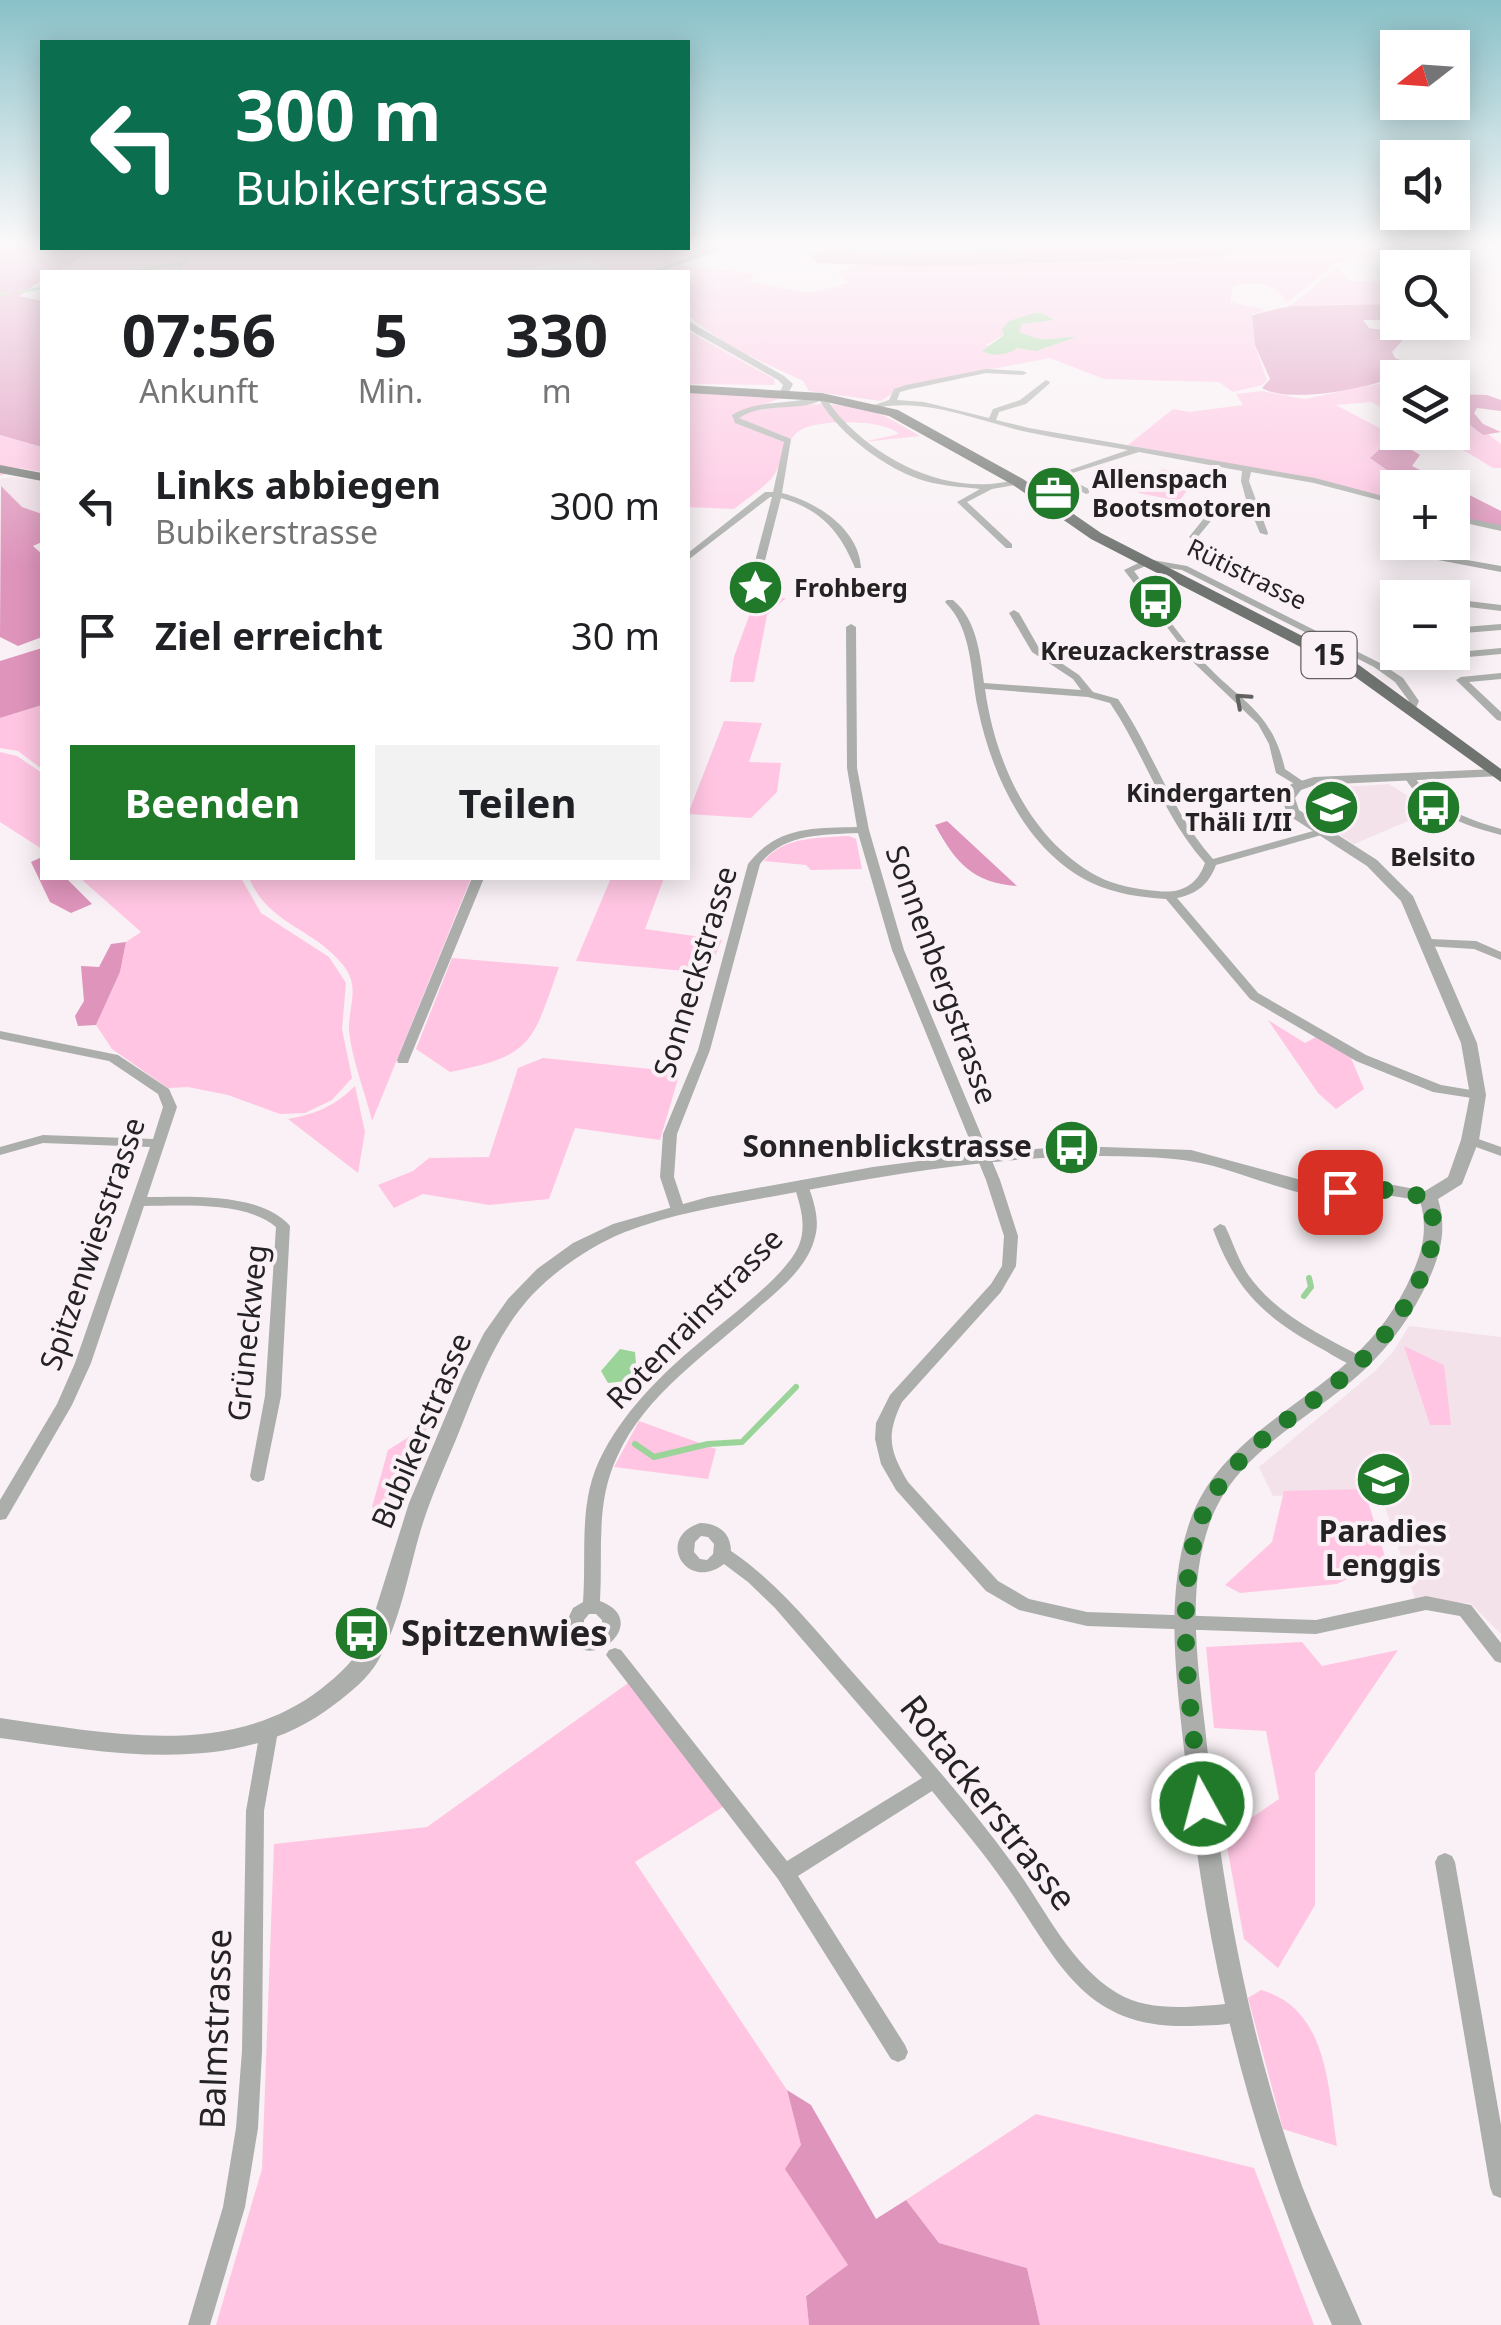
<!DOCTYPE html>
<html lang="de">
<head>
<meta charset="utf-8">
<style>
  :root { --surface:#fff; --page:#f2f2f2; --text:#202124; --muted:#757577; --accent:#207a29 }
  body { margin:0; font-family:"Noto Sans",sans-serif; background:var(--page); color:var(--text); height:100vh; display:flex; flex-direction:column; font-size:38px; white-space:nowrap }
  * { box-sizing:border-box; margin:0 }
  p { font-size:32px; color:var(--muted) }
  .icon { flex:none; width:55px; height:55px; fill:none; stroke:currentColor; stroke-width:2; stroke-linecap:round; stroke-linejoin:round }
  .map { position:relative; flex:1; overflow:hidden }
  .sheet { position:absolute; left:40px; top:270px; width:650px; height:610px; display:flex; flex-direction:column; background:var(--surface); border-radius:0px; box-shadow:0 5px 25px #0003 }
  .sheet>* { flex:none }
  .banner { position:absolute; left:40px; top:40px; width:650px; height:210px; border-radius:0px; box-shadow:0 5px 25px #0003; background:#0b6e4f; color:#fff; overflow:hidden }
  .needle { width:65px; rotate:253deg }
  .tools { position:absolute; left:1380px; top:30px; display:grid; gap:20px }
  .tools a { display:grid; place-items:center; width:90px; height:90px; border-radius:0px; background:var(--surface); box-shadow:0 5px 25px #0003; font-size:50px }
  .pin { position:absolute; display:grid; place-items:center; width:85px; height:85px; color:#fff; margin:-42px; border-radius:20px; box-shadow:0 5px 15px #0006 }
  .me { position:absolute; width:110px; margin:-55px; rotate:353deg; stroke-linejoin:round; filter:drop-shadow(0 0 8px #0008) }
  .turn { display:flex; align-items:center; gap:35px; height:210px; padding:0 30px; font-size:45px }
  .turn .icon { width:130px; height:130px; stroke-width:2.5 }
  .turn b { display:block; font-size:70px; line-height:85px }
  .eta { display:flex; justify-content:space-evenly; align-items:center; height:170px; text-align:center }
  .eta b { font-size:60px; font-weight:700; line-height:70px }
  .cta { display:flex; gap:20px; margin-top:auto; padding:20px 30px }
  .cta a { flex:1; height:115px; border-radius:0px; background:var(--accent); color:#fff; font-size:40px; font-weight:700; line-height:115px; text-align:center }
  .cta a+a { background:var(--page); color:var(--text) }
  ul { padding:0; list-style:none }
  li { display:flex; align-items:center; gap:30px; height:130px; padding:0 30px }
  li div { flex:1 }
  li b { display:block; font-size:38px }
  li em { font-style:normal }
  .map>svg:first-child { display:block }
</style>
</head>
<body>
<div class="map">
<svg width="1501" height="2325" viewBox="0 0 1501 2325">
  <rect width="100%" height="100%" fill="#f9f1f5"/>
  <path fill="#f3e2ea" d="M11 477 42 481V514L22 507 0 486V479Z
    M1389 784 1432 811 1354 844 1311 816 1303 806 1306 795 1317 789Z
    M1409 1326 1501 1337V1634L1470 1603 1416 1601 1380 1492 1273 1496 1259 1467 1374 1372 1393 1352Z"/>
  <path fill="#ffc5e2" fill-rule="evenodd" d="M688 242H734L645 272H611L591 259 502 272H57L98 248H688Z
    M1249 242H1363L1356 247 1383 255 1336 263 1287 303C1277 284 1255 280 1233 286L1230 302 1267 310 1252 314 1255 346 1267 380 1262 385 1233 392 1219 382 1104 379 1050 358 903 386 881 401 809 391 803 381C762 362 722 345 688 315V272H665L682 265 754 274 750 282 809 293 849 283 837 272 854 265 913 267 1220 257 1249 249ZM1035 313H1042L1050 320 1022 324 1018 332C1040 341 1049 343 1073 336L1032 350 986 345 1005 334 1010 321Z
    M1338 267 1350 281 1397 282V304L1290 306Z
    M688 331 774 379 775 385 688 384Z
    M1397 380V415L1371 402 1336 405 1408 443 1401 444 1392 438 1371 458 1411 487 1398 488 1397 503 1315 481 1128 445 1173 409 1189 412 1243 405 1236 394 1262 391 1304 399Z
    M688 389 781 398 740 413C786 406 834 397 879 414 892 419 907 429 920 436L863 442 899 434C885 419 815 419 799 431 782 444 784 464 771 479 761 490 746 499 734 509L688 507Z
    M1453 404 1482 435 1488 434 1501 444V468H1493L1435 433 1452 432Z
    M0 435 42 447V472L19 468 0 476Z
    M1162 469 1198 477 1179 501 1138 493Z
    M756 597 786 598 767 615 754 682H730L734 657Z
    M42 705V769L18 751 0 748V718Z
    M724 721 762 723 749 762 781 763 777 792 751 818 688 814Z
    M0 752 17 756 42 773V849L0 822Z
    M849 836 856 839 862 869 811 870 806 865 764 861C785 836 818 838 849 836Z
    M80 878H241L261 913 329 957 346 983 342 1029 352 1078 332 1100 305 1113 280 1114 228 1095 188 1087 168 1088 112 1049 96 1025 120 972 126 942 141 932Z
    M249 878H471L372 1121C365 1092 352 1060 349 1031 348 1006 361 987 343 965 313 927 270 926 249 878Z
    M611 878H664L645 929 722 940 707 973 576 961Z
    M452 958 559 967C532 1043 533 1056 450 1072L416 1049Z
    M1268 1020 1305 1043 1316 1037 1351 1058 1364 1089 1336 1109 1318 1093Z
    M543 1058 680 1072 660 1140 575 1128 549 1199 489 1205 423 1194 394 1208 378 1185 413 1171 429 1158 489 1157 518 1068Z
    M355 1086 365 1132 358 1173 288 1119C316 1114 335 1106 355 1086Z
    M1404 1346 1444 1365 1451 1425H1430Z
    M639 1421 716 1449 708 1479 614 1467Z
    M428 1425 393 1518 372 1507 388 1450Z
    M1364 1489 1386 1560 1337 1584 1240 1593 1225 1585 1272 1542 1284 1491Z
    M1302 1642 1322 1666 1398 1650 1315 1773V1905L1278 1968 1244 1939 1225 1836 1279 1799 1266 1731 1214 1728 1206 1647Z
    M631 1681 726 1805 635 1862 787 2090 801 2145 786 2170 849 2266 806 2295 809 2325H216L262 2169 274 1844 427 1827Z
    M1261 1990C1329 2009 1328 2090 1337 2146L1283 2129 1248 1998Z
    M1036 2114 1254 2168 1314 2325H1040L1027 2268 939 2243 906 2200Z"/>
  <path fill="#de94bb" d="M0 242H42V248H98L57 272H42V280L19 296 42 301V447L0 435Z
    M815 242C839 242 861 253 887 255L1131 242H1249V249L1220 257 913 267 817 263 809 256 826 250Z
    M1397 304V320H1363L1369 328 1408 334 1392 352 1395 358 1417 366C1392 385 1293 406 1262 388L1270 379 1255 345 1252 316 1256 314 1290 306Z
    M1453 394 1487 395 1501 400V411L1477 408 1474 413 1483 424 1501 432 1483 435C1469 424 1452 413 1453 394Z
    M1392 438 1420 455 1412 466 1501 511V528L1453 517 1452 488 1411 487 1370 458Z
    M1 486 22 507 42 514V542L33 546 42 554V637L18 646 0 637Z
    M42 648V705L0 718V661Z
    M947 821 1017 886C973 883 955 862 935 825Z
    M42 857V878H66L92 904 71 913 50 902 31 862Z
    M126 942 120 972 96 1025 78 1026 75 1016 84 1001 81 966 99 967 111 944Z
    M787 2090 811 2105 876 2219 906 2200 939 2243 1027 2268 1040 2325H809L806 2296 848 2265 785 2169 801 2145Z"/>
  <path fill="#9ad499" d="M833 242 866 248 1131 242 897 255 847 250Z
    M1035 313H1042L1054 320 1022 324 1019 332C1051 345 1046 337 1076 337L1036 351 1017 348C1008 355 992 357 982 351L1004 335 1002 330 1009 321Z
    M620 1349 635 1352 636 1364 626 1381 608 1383 601 1371Z"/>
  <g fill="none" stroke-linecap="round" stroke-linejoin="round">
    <path stroke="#9ad499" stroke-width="2.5" d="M130 272 184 263
      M178 272 190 249 195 248
      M19 292 42 288
      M0 294 9 293"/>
    <path stroke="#9ad499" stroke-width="6" d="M1304 1296 1311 1287 1309 1278
      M635 1444 654 1457 708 1444 742 1442 796 1387"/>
    <path fill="#abaeab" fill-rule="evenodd" d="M986 369 1023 371 1027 373 1023 375 986 373 911 389 900 392 897 400 924 402 989 418 993 409 1020 400 1046 380 1050 382 1049 384 1026 404 999 412 996 420 1029 428 1315 478 1398 500V505L1314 483 1251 472 1249 481 1268 533 1267 535 1260 533 1249 507 1215 516 1196 539 1193 540 1189 537 1209 512 1247 503 1241 481 1242 471 1139 452 1063 476 1089 489V493L1086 494 1052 476 1128 450C1095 444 1060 439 1027 432 977 421 923 396 872 409L868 407 889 400 894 389 906 385Z
      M822 395C829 401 834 411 842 419 880 459 933 487 990 484 1000 484 1011 480 1021 480V484L992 489 967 502 1012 544V548H1006L957 502 980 489C962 487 943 486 925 481 889 471 839 434 820 401 794 412 764 402 739 418L791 439 782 493C817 502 859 529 861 568H855C840 531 820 509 781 498L758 588 750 590 748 588 772 497H770L688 560V553L765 492H773L784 442 735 423 732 415C760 398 793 406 822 395Z
      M1452 515 1501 525V531L1452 520Z
      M1432 542H1441L1437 553 1439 555 1501 566V572L1433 559 1428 553Z
      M1147 559 1187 566 1380 663 1403 678 1419 701 1415 710H1407L1406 708 1409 701 1395 682 1374 667 1182 570 1148 565 1134 571C1156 600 1176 633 1201 659 1239 702 1271 708 1285 769L1307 784 1302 787 1298 786 1276 773 1269 744 1258 724 1194 663 1124 570Z
      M1388 588 1402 598 1395 600 1383 591Z
      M1452 599 1501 605V611L1452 605Z
      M947 600H953C977 620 980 654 984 683L1081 690 1073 679 1032 652 1009 613 1014 610 1019 613 1039 648 1079 675 1093 692 1118 699C1153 750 1171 812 1213 859L1317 830H1325V834L1216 865C1209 884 1197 894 1177 898L1258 993 1366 1055 1441 1085 1483 1092 1485 1095 1483 1098 1478 1099 1433 1092 1356 1061 1250 999 1166 899C1140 897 1115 894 1092 883 1027 852 992 776 978 709 970 672 973 630 945 602ZM985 689 1088 697 1110 703C1145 755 1163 816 1205 863 1197 886 1180 894 1157 891 1136 889 1116 886 1097 876 1030 840 995 762 985 689Z
      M851 624 856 627 857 768 869 830 904 950 1000 1180 1018 1236 1016 1266 1001 1292 902 1402C886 1435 889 1450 908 1482L998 1581 1029 1599 1087 1612 1316 1620 1426 1596 1471 1605 1501 1643V1663L1495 1661 1460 1616 1426 1610 1316 1634 1087 1626 1019 1610 986 1591 896 1490 881 1464 875 1439 876 1423 890 1395 991 1284 1002 1266 1004 1236 986 1180 892 950 858 833C822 835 784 833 760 864L710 1050 677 1134 674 1177 685 1210 678 1215 671 1210 660 1177 663 1134 698 1050 748 864C777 826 814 828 857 827L847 768 846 627Z
      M1501 624V630L1452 634V628Z
      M1501 648V654L1436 660 1431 657 1436 654Z
      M1501 673V679L1469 682 1501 712V721L1497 720 1456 680 1461 677Z
      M1409 774 1413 775C1433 806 1466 819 1501 829V835C1463 825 1426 812 1404 777Z
      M472 878H484L409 1060 408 1063H398L397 1060Z
      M1430 939 1476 941 1501 952V960L1474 949 1426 946 1424 943 1426 940Z
      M0 1031 118 1055 169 1089 177 1107 147 1197C188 1197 261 1192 290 1226L281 1396 264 1480 258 1482 252 1480 250 1476 265 1396 276 1227C245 1201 183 1206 144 1206L91 1363 72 1405 6 1519 0 1520V1500L57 1404 75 1363 150 1147 43 1143 0 1155V1147L43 1135 153 1139 163 1107 158 1094 109 1061 0 1039Z
      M1470 1136 1501 1147V1156L1465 1143 1463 1140Z
      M801 1180 808 1185C814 1202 820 1220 815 1237 808 1267 780 1289 758 1308 709 1353 645 1394 617 1457 595 1504 603 1551 600 1601 659 1623 574 1687 566 1623L573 1608 583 1602C587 1550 577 1499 604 1451 629 1405 666 1370 706 1337 731 1315 787 1275 799 1245 807 1225 800 1205 794 1185ZM589 1614H596L602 1620V1631L596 1636H590L584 1630V1620Z
      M1220 1224 1225 1226C1233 1242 1238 1260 1249 1276 1277 1315 1323 1336 1364 1358L1367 1362 1364 1366C1350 1368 1335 1356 1322 1349 1264 1317 1236 1291 1213 1229Z
      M700 1523C718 1523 731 1533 731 1551 780 1584 816 1631 855 1675 909 1736 964 1797 1012 1863 1044 1906 1069 1964 1117 1993 1151 2014 1199 2006 1237 2003L1244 2006 1247 2013 1244 2020C1228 2026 1208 2025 1191 2026 1085 2029 1060 1964 1008 1888 985 1854 958 1823 932 1791L798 1876 905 2045 908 2052 905 2059 898 2062 891 2059 778 1879 606 1655 609 1650 615 1648 621 1650 787 1861 922 1778 775 1608 748 1582 724 1564C687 1593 654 1538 700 1523ZM701 1536 708 1537 714 1544 713 1554 707 1560 700 1559 694 1552 695 1542Z
      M269 1723 275 1725 278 1731 264 1811 262 2051 258 2128 245 2207 210 2325H188L223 2207 236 2128 242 2051 246 1811 260 1731 263 1725Z
      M1445 1853 1452 1856 1455 1862 1501 2125V2198L1493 2195 1490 2187 1435 1862 1438 1856Z"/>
    <path fill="#abaeab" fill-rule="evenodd" d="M733 242H745L658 272H647Z
      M688 321 784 376 793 384 787 396 779 394 783 385 778 380 695 333 688 328Z
      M1496 769 1501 770V776L1315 785 1301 790 1295 798 1299 810 1377 860 1413 896 1477 1043 1486 1095 1479 1140 1462 1184 1438 1199C1447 1228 1441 1252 1429 1279 1413 1314 1390 1346 1363 1371 1312 1418 1240 1449 1212 1517 1186 1582 1197 1660 1205 1727 1221 1883 1248 2038 1302 2186 1320 2233 1342 2278 1362 2325H1332C1247 2134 1206 1956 1184 1749 1176 1675 1165 1596 1189 1524 1215 1445 1294 1412 1351 1359 1377 1335 1398 1307 1412 1274 1423 1250 1428 1228 1420 1201 1406 1198 1392 1195 1378 1195 1357 1194 1337 1199 1317 1196 1268 1188 1224 1163 1174 1159 1045 1148 913 1170 786 1194 732 1204 677 1212 625 1232 591 1246 558 1268 532 1295 496 1334 478 1384 459 1432 446 1464 431 1496 421 1529 408 1573 401 1620 378 1661 368 1678 351 1692 335 1704 239 1779 112 1753 0 1738V1718C107 1733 229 1760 321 1689 340 1674 356 1659 367 1637L409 1503 463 1375 484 1333 508 1299 537 1269 573 1243 613 1224 708 1197 873 1167 973 1154 1073 1146 1191 1150 1316 1184 1383 1183 1425 1191 1448 1177 1461 1140 1470 1095 1461 1043 1401 901 1367 866 1288 815 1281 798 1291 784 1314 777Z"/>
    <path fill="#707470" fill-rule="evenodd" d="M688 385 822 393 898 410 1023 479 1101 533 1359 665 1501 769V782L1347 671 1091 539 1013 485 889 416 822 401 688 393Z
      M0 465 42 473V481L0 473Z"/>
  </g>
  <defs><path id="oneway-chevron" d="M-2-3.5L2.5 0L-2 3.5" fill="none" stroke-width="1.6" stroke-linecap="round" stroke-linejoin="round" transform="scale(2.5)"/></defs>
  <use stroke="#616160" href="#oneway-chevron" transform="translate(1242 700) rotate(-138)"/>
  <linearGradient id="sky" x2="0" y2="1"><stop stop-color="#89c1c8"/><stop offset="0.43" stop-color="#fcf9fa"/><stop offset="1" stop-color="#fcf9fa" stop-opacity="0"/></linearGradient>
  <rect width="1501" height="567" fill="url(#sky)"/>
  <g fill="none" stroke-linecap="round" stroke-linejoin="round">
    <path stroke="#207a29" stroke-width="18" stroke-dasharray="0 32.4" d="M1202 1804C1192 1725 1171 1591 1202 1517 1230 1450 1295 1418 1347 1374 1379 1346 1407 1310 1424 1270 1434 1243 1437 1225 1428 1197L1379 1189 1340 1192"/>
  </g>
  <defs>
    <symbol id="office-disc" viewBox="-11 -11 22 22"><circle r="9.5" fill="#207a29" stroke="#f9f1f5"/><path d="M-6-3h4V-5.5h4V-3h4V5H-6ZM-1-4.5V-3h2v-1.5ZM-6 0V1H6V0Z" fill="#fff"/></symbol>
    <symbol id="sight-disc" viewBox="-11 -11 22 22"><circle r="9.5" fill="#207a29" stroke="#f9f1f5"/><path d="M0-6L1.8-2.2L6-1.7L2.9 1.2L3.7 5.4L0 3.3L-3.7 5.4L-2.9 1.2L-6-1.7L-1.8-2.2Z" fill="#fff"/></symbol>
    <symbol id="bus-disc" viewBox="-11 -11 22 22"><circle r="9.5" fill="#207a29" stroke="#f9f1f5"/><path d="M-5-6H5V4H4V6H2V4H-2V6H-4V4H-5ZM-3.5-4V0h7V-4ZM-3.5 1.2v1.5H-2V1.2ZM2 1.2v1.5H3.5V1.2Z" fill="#fff"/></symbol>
    <symbol id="school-disc" viewBox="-11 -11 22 22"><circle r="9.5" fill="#207a29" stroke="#f9f1f5"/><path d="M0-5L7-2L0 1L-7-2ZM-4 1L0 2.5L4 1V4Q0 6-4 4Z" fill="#fff"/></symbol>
  </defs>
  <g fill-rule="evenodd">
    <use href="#office-disc" x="1022" y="462" width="63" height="63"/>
    <use href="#sight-disc" x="724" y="556" width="63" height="63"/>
    <use href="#bus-disc" x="1124" y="570" width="63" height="63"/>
    <use href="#school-disc" x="1300" y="776" width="63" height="63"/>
    <use href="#bus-disc" x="1402" y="776" width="63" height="63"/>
    <use href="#bus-disc" x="1040" y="1116" width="63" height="63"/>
    <use href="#school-disc" x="1352" y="1448" width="63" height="63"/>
    <use href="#bus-disc" x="330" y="1602" width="63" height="63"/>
  </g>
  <g text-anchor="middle" stroke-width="8" stroke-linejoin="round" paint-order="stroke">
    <g font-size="25" font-weight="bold" fill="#252223" stroke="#f9f1f5" text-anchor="start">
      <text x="1092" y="488">Allenspach<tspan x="1092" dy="29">Bootsmotoren</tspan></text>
      <text x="794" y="597">Frohberg</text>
      <text x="1155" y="660" text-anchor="middle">Kreuzackerstrasse</text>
      <text x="1292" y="802" text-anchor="end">Kindergarten<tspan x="1292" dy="29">Thäli I/II</tspan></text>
      <text x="1433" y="866" text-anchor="middle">Belsito</text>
    </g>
    <g font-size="25" fill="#252223" stroke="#f9f1f5">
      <text transform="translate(1247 574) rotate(26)" y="9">Rütistrasse</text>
    </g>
    <rect fill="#f9f1f5" stroke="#656062" stroke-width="2.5" x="1301.5" y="632" width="55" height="46" rx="8"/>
    <g font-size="28" font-weight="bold" fill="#252223">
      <text x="1329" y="665">15</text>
    </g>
    <g font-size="30" fill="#252223" stroke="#f9f1f5">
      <text transform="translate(696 972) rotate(-73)" y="10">Sonneckstrasse</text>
      <text transform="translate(941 975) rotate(70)" y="10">Sonnenbergstrasse</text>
      <text transform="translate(93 1244) rotate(-71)" y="10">Spitzenwiesstrasse</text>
      <text transform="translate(695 1319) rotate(-46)" y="10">Rotenrainstrasse</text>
      <text transform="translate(248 1333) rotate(-84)" y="10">Grüneckweg</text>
      <text transform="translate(422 1431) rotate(-67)" y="10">Bubikerstrasse</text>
    </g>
    <g font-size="30" font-weight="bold" fill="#252223" stroke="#f9f1f5" text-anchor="end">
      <text x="1032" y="1157">Sonnenblickstrasse</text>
      <text x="1383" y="1542" text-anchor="middle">Paradies<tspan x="1383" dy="34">Lenggis</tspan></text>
    </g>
    <g font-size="35" font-weight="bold" fill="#252223" stroke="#f9f1f5" text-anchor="start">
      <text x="401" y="1646">Spitzenwies</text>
    </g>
    <g font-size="35" fill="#252223" stroke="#f9f1f5">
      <text transform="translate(988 1803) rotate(52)" y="12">Rotackerstrasse</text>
      <text transform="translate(216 2029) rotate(-88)" y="12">Balmstrasse</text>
    </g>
  </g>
</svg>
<div class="tools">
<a><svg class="needle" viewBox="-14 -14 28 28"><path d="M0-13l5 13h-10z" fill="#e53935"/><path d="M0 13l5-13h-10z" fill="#757577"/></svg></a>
<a><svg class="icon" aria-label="sound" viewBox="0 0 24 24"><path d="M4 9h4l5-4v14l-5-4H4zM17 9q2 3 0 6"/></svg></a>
<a><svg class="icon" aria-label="search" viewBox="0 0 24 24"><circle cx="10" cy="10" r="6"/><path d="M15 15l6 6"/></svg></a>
<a><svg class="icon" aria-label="layers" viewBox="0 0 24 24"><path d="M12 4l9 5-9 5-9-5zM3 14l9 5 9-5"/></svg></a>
<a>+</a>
<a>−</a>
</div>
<div class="pin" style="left:1340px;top:1192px;background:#d93025"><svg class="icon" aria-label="arrive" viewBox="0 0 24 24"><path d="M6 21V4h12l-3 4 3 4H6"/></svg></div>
<svg class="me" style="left:1202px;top:1804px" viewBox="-20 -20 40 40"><circle r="17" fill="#207a29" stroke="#fff" stroke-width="3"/><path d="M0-11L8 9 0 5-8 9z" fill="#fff"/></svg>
<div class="banner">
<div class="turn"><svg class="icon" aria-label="left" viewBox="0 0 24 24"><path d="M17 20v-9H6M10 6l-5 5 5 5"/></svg><div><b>300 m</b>Bubikerstrasse</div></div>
</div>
<section class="sheet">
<div class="eta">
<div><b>07:56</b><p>Ankunft</p></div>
<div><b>5</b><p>Min.</p></div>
<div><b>330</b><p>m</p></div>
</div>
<ul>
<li><svg class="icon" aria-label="left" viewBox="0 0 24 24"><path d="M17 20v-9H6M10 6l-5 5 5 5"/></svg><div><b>Links abbiegen</b><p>Bubikerstrasse</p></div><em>300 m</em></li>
<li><svg class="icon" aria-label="arrive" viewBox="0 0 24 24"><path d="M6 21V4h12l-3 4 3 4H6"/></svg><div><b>Ziel erreicht</b></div><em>30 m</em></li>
</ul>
<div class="cta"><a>Beenden</a><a>Teilen</a></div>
</section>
</div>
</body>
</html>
